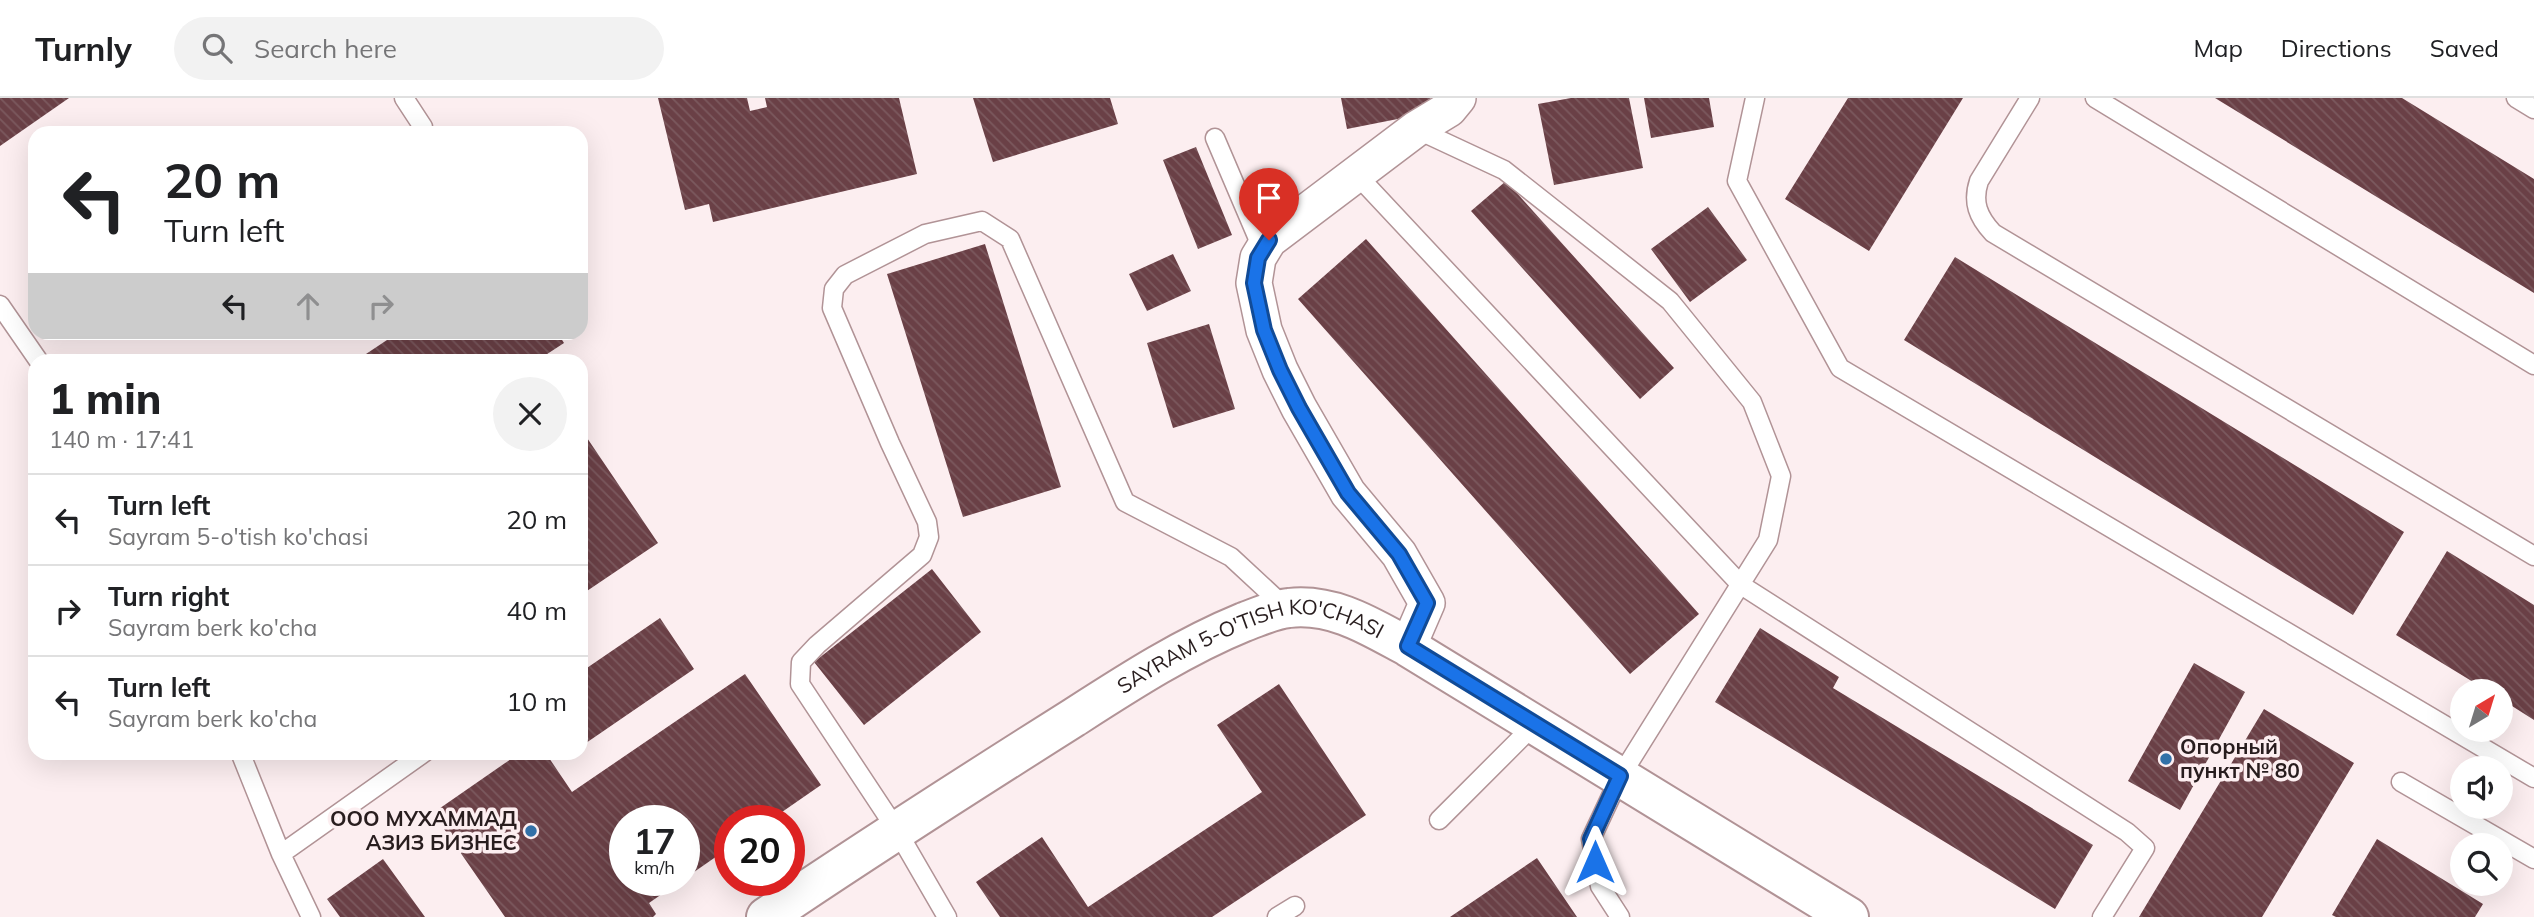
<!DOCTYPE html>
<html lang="en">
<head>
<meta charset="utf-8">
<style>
  :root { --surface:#fff; --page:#f2f2f2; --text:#202124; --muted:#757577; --line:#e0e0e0 }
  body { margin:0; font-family:Mulish,sans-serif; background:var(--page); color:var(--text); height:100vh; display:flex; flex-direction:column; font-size:26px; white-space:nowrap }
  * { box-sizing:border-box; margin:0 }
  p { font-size:23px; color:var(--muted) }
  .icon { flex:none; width:38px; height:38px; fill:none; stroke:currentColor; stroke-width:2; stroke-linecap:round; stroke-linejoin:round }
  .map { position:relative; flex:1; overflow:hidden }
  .sheet { position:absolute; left:28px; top:256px; width:560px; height:406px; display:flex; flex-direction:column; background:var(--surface); border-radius:21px; box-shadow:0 7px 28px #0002 }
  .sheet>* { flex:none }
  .hud { position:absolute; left:28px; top:28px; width:560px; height:214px; border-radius:21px; box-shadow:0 7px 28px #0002; background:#fff; color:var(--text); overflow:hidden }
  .needle { width:46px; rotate:38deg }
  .tools { position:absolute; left:2450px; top:581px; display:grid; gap:14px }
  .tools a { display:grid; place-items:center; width:63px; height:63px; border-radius:50%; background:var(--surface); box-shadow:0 7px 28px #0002; font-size:35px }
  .speed { position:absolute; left:609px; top:707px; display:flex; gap:14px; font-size:35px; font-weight:700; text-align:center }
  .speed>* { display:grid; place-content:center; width:91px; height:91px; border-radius:50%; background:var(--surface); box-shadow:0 7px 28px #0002; line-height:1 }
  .speed small { font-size:18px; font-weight:400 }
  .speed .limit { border:10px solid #d22; background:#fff; color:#111 }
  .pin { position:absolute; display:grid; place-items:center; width:60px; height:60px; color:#fff; margin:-72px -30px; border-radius:50% 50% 50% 0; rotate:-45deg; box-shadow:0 0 7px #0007 }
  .pin .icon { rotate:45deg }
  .me { position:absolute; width:77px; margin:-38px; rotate:0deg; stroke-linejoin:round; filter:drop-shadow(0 0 5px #0008) }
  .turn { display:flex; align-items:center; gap:24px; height:147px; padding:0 21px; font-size:32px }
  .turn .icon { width:91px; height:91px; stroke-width:2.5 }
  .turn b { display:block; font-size:49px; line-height:60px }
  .lanes { display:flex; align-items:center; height:66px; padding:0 21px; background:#0003; justify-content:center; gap:35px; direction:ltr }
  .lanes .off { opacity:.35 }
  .round { display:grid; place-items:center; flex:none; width:74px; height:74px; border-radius:37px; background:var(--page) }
  .summary { display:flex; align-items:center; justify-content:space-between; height:119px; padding:0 21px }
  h1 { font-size:42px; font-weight:800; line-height:52px }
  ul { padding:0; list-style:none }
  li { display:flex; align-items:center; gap:21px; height:91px; padding:0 21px; border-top:2px solid var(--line) }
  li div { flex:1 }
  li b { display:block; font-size:26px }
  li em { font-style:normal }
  header { display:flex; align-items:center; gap:42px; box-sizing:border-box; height:98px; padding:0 35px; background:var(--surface); border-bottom:2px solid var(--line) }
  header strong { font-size:33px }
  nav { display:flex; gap:38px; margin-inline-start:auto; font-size:24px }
  .search { width:490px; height:63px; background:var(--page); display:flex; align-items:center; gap:18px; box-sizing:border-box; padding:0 24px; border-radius:38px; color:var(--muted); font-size:26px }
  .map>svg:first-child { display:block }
</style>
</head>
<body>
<header>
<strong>Turnly</strong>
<div class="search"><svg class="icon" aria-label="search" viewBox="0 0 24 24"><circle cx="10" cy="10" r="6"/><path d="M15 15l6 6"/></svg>Search here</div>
<nav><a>Map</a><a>Directions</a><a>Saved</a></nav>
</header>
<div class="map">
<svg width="2534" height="819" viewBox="0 0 2534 819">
  <defs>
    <pattern id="building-back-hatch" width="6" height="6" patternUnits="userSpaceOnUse" patternTransform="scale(1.75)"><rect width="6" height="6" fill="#6a4046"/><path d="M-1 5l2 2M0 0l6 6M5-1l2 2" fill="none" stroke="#7b595e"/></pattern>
  </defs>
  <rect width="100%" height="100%" fill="#fceef0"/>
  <path fill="url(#building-back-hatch)" d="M0 0H69L0 48Z
    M658 0H747L750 13 767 9 765 0H899L917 76 713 124 709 106 685 112Z
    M973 0H1110L1118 26 993 64Z
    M1341 0H1430L1433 14 1347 31Z
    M1571 0H1629L1643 70 1554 87 1538 6Z
    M1644 0H1709L1714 29 1651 40Z
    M1848 0H1963L1869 153 1785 101Z
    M2215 0H2402L2534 81V195Z
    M1196 49 1232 137 1198 151 1163 62Z
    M1506 83 1674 270 1640 301 1471 113Z
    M1708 109 1747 162 1690 204 1651 151Z
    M1366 141 1699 516 1630 576 1298 201Z
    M985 146 1061 389 963 419 887 176Z
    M1173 156 1191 193 1147 213 1129 176Z
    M1955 159 2404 434 2353 517 1904 242Z
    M1209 226 1235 311 1173 330 1147 245Z
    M399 234H557L564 245 538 262H357Z
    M581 331 658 445 581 497Z
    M2447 453 2534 507V622L2501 601V593H2488L2396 537Z
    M932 471 981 534 864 627 814 564Z
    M660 520 694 571 586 645 581 638V574Z
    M1760 530 1839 579 1833 590 2093 747 2055 811 1715 604Z
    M2194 565 2245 594 2180 712 2128 683Z
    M745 576 821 687 769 723H730V749L684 781V723H625V782H682L649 805 656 816 653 819H505L433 715 521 654H545L572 694Z
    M1279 586 1366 717 1212 819H1000L976 784 1042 739 1088 809 1262 694 1217 627Z
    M2264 611 2354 665 2262 819H2139Z
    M2377 741 2483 806 2475 819H2336L2332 817Z
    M1537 760 1577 819H1450Z
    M383 761 425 819H340L327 801Z"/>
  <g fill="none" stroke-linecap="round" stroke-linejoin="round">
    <defs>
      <path id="service" d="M404 0 423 29
        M1755 0 1737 83 1840 270 2534 680
        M2030 0 1979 83C1972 104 1978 119 1993 135L2534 458
        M2095 0 2534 267
        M2516 0 2534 11
        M1416 31 1504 72 1670 203 1752 304 1781 378 1768 442 1620 679 1591 741 1600 788 1620 819
        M1215 40 1262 150
        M1356 76 1741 487 2127 734 2145 750 2102 819
        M0 207 38 262
        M240 654 281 756 311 819
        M2401 684 2534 761
        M1439 722 1535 626
        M281 756 425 654
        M947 819 896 731 800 586 801 564 817 547 922 457 929 439 927 424 890 345 832 210 834 191 845 177 925 136 982 123 1010 141 1125 404 1231 459 1286 510
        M1277 819 1295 808"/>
      <path id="minor" d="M1408 549 1427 505 1399 456 1348 395 1299 310 1280 272 1264 232 1254 185 1258 160 1269 142 1416 31 1449 11 1458 0"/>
      <g id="tertiary">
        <path id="s1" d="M766 819C867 751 970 685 1073 620 1129 584 1183 549 1244 524 1258 519 1275 511 1289 510 1334 505 1371 529 1408 549L1849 819"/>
      </g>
    </defs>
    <use href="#service" stroke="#b19396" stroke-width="21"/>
    <use href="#minor" stroke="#b19396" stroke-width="38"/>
    <use href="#tertiary" stroke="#b19396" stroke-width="42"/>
    <use href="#service" stroke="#fff" stroke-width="18"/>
    <use href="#minor" stroke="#fff" stroke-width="35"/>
    <use href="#tertiary" stroke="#fff" stroke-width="38"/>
  </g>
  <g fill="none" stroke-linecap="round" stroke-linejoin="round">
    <defs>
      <path id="route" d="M1269 142 1258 160 1254 185 1264 232 1280 272 1299 310 1348 395 1399 456 1427 505 1408 548 1620 678 1591 741 1595 764"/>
    </defs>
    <use href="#route" stroke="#114b97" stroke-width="18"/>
    <use href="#route" stroke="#1a73e8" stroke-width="12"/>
  </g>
  <g fill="#3271a8" stroke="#fceef0" stroke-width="2.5">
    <circle cx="2166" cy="661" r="7"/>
    <circle cx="531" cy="733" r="7"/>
  </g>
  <g text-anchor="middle" stroke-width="7" stroke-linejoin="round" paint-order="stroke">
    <g font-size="21" fill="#281d1e" stroke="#fceef0">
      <text dy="7" stroke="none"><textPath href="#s1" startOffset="564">SAYRAM 5-O'TISH KO'CHASI</textPath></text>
    </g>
    <g font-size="21" font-weight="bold" fill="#281d1e" stroke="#fceef0" text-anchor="start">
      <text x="2180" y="656">Опорный<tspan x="2180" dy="24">пункт № 80</tspan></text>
      <text x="517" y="728" text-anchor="end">ООО МУХАММАД<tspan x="517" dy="24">АЗИЗ БИЗНЕС</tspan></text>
    </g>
  </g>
</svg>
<div class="tools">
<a><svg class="needle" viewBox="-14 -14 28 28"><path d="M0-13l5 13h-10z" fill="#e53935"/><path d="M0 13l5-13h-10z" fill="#757577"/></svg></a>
<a><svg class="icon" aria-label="sound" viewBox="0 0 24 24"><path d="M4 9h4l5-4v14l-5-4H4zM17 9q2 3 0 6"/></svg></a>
<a><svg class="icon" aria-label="search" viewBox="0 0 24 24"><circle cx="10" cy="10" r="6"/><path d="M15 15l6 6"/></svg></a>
</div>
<div class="speed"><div>17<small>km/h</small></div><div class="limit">20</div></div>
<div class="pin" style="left:1269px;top:142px;background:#d93025"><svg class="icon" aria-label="arrive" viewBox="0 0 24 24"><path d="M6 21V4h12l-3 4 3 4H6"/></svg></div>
<svg class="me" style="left:1595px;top:764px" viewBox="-20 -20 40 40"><path d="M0-17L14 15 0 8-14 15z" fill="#1a73e8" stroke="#fff" stroke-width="4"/></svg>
<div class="hud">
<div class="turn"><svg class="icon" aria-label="left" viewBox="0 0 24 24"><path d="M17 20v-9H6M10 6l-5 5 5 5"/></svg><div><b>20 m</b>Turn left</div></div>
<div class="lanes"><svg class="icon" aria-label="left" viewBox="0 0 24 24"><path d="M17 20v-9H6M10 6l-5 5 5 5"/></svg><svg class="icon off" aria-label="ahead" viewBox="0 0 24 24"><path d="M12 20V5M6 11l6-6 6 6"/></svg><svg class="icon off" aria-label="right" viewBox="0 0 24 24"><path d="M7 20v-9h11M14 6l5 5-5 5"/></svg></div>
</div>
<section class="sheet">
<div class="summary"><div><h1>1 min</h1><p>140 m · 17:41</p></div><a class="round"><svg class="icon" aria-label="close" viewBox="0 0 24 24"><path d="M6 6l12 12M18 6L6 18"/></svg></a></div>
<ul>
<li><svg class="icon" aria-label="left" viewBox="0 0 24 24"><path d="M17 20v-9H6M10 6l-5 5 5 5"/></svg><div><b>Turn left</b><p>Sayram 5-o'tish ko'chasi</p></div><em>20 m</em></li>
<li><svg class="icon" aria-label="right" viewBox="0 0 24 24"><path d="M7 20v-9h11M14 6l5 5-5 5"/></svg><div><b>Turn right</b><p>Sayram berk ko'cha</p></div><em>40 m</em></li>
<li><svg class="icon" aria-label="left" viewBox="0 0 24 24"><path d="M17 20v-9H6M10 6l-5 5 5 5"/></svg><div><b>Turn left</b><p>Sayram berk ko'cha</p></div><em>10 m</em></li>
</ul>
</section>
</div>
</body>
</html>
